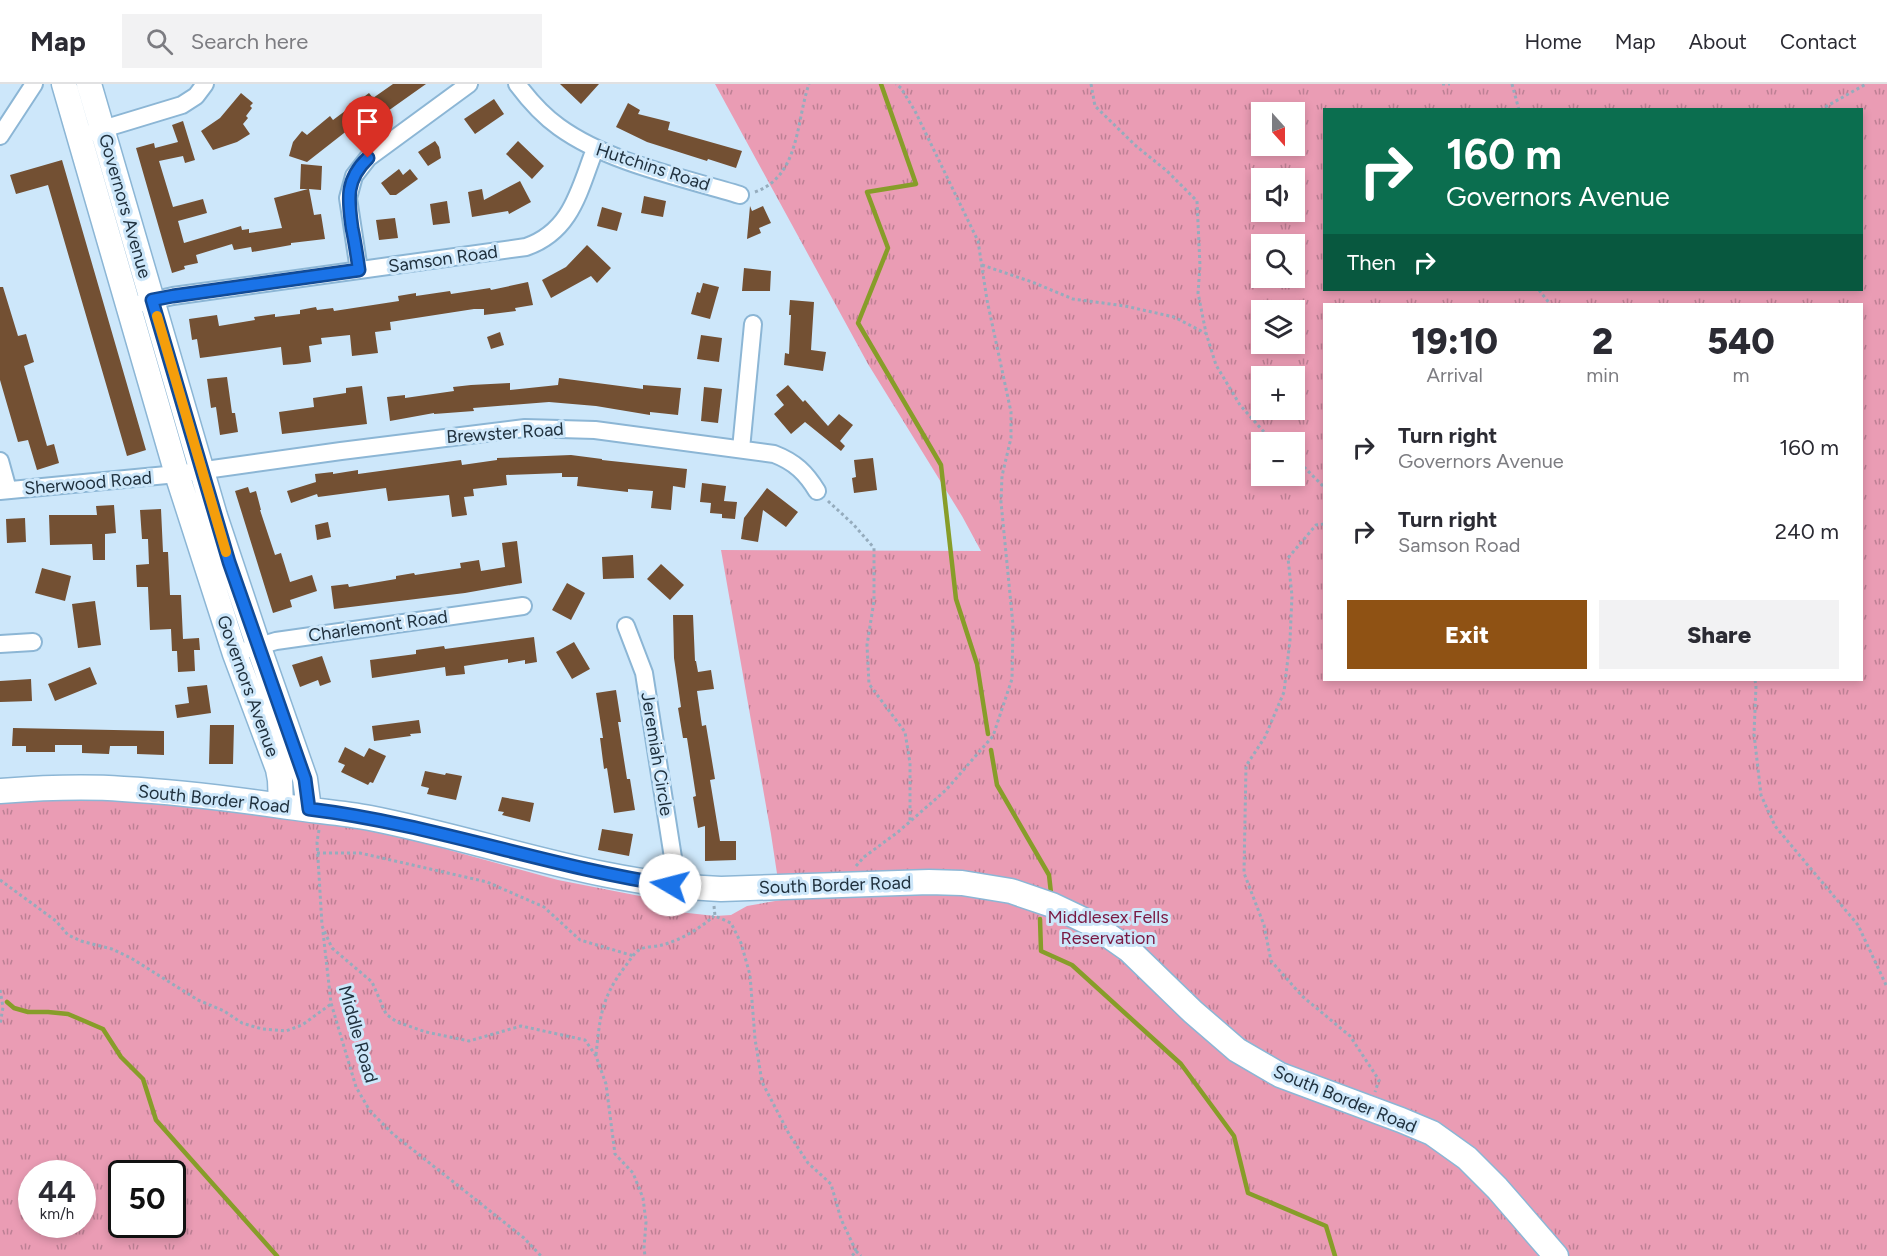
<!DOCTYPE html>
<html lang="en">
<head>
<meta charset="utf-8">
<style>
  :root { --surface:#fff; --page:#f2f2f3; --text:#2b2b33; --muted:#7c7c81; --line:#e1e1e2; --accent:#8f5214 }
  body { margin:0; font-family:Figtree,sans-serif; background:var(--page); color:var(--text); height:100vh; display:flex; flex-direction:column; font-size:22px; white-space:nowrap }
  * { box-sizing:border-box; margin:0 }
  p { font-size:20px; color:var(--muted) }
  .icon { flex:none; width:33px; height:33px; fill:none; stroke:currentColor; stroke-width:2; stroke-linecap:round; stroke-linejoin:round }
  .map { position:relative; flex:1; overflow:hidden }
  .panel { position:absolute; left:1323px; top:219px; width:540px; height:378px; display:flex; flex-direction:column; background:var(--surface); border-radius:0px; box-shadow:0 3px 9px #0003 }
  .panel>* { flex:none }
  .hud { position:absolute; left:1323px; top:24px; width:540px; height:183px; border-radius:0px; box-shadow:0 3px 9px #0003; background:#0b6e4f; color:#fff; overflow:hidden }
  .needle { width:39px; rotate:159deg }
  .buttons { position:absolute; left:1251px; top:18px; display:grid; gap:12px }
  .buttons a { display:grid; place-items:center; width:54px; height:54px; border-radius:0px; background:var(--surface); box-shadow:0 3px 9px #0003; font-size:30px }
  .speed { position:absolute; left:18px; top:1076px; display:flex; gap:12px; font-size:30px; font-weight:700; text-align:center }
  .speed>* { display:grid; place-content:center; width:78px; height:78px; border-radius:50%; background:var(--surface); box-shadow:0 3px 9px #0003; line-height:1 }
  .speed small { font-size:15px; font-weight:400 }
  .speed .limit { border:3px solid #111; border-radius:9px; background:#fff; color:#111 }
  .pin { position:absolute; display:grid; place-items:center; width:51px; height:51px; color:#fff; margin:-62px -26px; border-radius:50% 50% 50% 0; rotate:-45deg; box-shadow:0 0 6px #0007 }
  .pin .icon { rotate:45deg }
  .me { position:absolute; width:66px; margin:-33px; rotate:278deg; stroke-linejoin:round; filter:drop-shadow(0 0 4px #0008) }
  .turn { display:flex; align-items:center; gap:21px; height:126px; padding:0 24px; font-size:27px }
  .turn .icon { width:78px; height:78px; stroke-width:2.5 }
  .turn b { display:block; font-size:42px; line-height:51px }
  .then { display:flex; align-items:center; height:57px; padding:0 24px; background:#0003; gap:12px; font-size:22px }
  .eta { display:flex; justify-content:space-evenly; align-items:center; height:102px; text-align:center }
  .eta b { font-size:36px; font-weight:800; line-height:42px }
  .primary-button { display:flex; gap:12px; margin-top:auto; padding:12px 24px }
  .primary-button a { flex:1; height:69px; border-radius:0px; background:var(--accent); color:#fff; font-size:24px; font-weight:800; line-height:69px; text-align:center }
  .primary-button a+a { background:var(--page); color:var(--text) }
  ul { padding:0; list-style:none }
  li { display:flex; align-items:center; gap:18px; height:84px; padding:0 24px }
  li div { flex:1 }
  li b { display:block; font-size:22px }
  li em { font-style:normal }
  header { display:flex; align-items:center; gap:36px; box-sizing:border-box; height:84px; padding:0 30px; background:var(--surface); border-bottom:2px solid var(--line) }
  header strong { font-size:28px }
  nav { display:flex; gap:33px; margin-inline-start:auto; font-size:21px }
  .search { width:420px; height:54px; background:var(--page); display:flex; align-items:center; gap:15px; box-sizing:border-box; padding:0 21px; border-radius:0px; color:var(--muted); font-size:22px }
  .map>svg:first-child { display:block }
</style>
</head>
<body>
<header>
<strong>Map</strong>
<div class="search"><svg class="icon" aria-label="search" viewBox="0 0 24 24"><circle cx="10" cy="10" r="6"/><path d="M15 15l6 6"/></svg>Search here</div>
<nav><a>Home</a><a>Map</a><a>About</a><a>Contact</a></nav>
</header>
<div class="map">
<svg width="1887" height="1172" viewBox="0 0 1887 1172">
  <defs>
    <pattern id="park-tufts" width="24" height="20" patternUnits="userSpaceOnUse" patternTransform="scale(1.5)"><rect width="24" height="20" fill="#ea9cb4"/><path d="M3 7l-1-3M5 7V3M7 7l1-3M15 17l-1-3M17 17v-4M19 17l1-3" fill="none" stroke="#bd8094"/></pattern>
  </defs>
  <rect width="100%" height="100%" fill="#cde7fa"/>
  <path fill="url(#park-tufts)" fill-rule="evenodd" d="M715 0H1887V1172H0V715H144L321 736 420 758 558 796 645 813 679 828 715 832 731 831 747 822 781 816 771 750 721 466 981 467 962 432 868 280ZM1324 26H1862V206H1324ZM1262 28H1294V62H1262ZM1262 94H1294V128H1262ZM1262 160H1294V194H1262ZM1324 220H1862V596H1324ZM1262 226H1294V260H1262ZM1262 292H1294V326H1262ZM1262 358H1294V392H1262ZM32 1089H82V1140H32ZM122 1089H172V1140H122Z"/>
  <g fill="none" stroke-linecap="round" stroke-linejoin="round">
    <path stroke="#879d29" stroke-width="4.5" d="M881 0 916 100 867 108 888 164 858 239 941 381 956 515 977 580 988 650
      M991 666 997 701 1049 791 1051 809
      M1040 835 1041 867 1072 881 1181 980 1234 1052 1248 1109 1326 1142 1335 1172
      M7 918 14 924 28 928H48L68 930 103 945 121 973 143 995 156 1036 277 1172"/>
  </g>
  <path fill="#735033" d="M393 0H426L371 39 367 41 365 39 357 46 353 42 307 78 289 72 293 58 302 47 307 51 330 32 333 36 369 9 373 14Z
    M560 0H599L581 20Z
    M241 9 253 19 250 22 252 24 246 32 248 34 243 40 250 50 237 58 213 66 201 47 220 34Z
    M494 15 504 30 475 50 464 35Z
    M628 19 640 26 638 30 670 38 668 46 742 67 736 84 708 75 707 77 647 58 616 43Z
    M183 37 195 76 185 79 183 72 159 77 173 123 203 115 207 129 178 137 184 159 241 142 242 146 249 145V149L282 144 274 114 308 105H300L301 80 322 82 321 106 309 105 314 131 321 130 325 155 291 159V161L252 168 251 163 234 166 232 160 196 171 198 179 184 182 185 185 172 189 136 64 154 59 155 64 178 58 172 41Z
    M435 57 439 63 441 74 428 82 418 68Z
    M518 57 544 82 532 95 506 70Z
    M62 76 146 366 127 372 48 101 16 110 10 91Z
    M399 85 403 91 410 85 418 95 396 111H390L381 99Z
    M520 97 531 118 509 130 508 127 472 133 468 108 482 105 484 116Z
    M644 112 666 117 663 133 641 129Z
    M447 117 450 139 433 141 430 120Z
    M750 122 752 127 763 122 771 139 759 144 761 149 747 155Z
    M602 123 622 129 617 147 597 142Z
    M395 134 398 154 379 156 376 136Z
    M587 161 611 184 597 199 591 192 551 214 542 196 566 183Z
    M744 184 771 187 770 207H742Z
    M528 198 533 221 515 224 516 227 484 231V225H474L390 238 391 246 375 248 378 269 352 272 350 251 321 254 322 260 309 262 311 278 296 280 283 281 281 263 200 274 197 255 192 256 189 235 217 231 219 242 255 236 254 233 275 230V233L300 230V226L316 223 317 226 333 224 334 227 399 217 398 212 416 209V212L450 207 451 210 490 204 491 206Z
    M703 199 719 203 710 235 691 230 697 208 700 209Z
    M0 203H3L18 252 26 250 34 278 24 282 47 362 54 360 59 379 37 386 28 356 18 358 0 296Z
    M790 216 814 218 811 266 826 268 823 287 784 281 785 269 789 270 791 231H789Z
    M500 248 504 261 491 265 487 253Z
    M701 251 722 254 719 278 697 275Z
    M227 293 232 329H235L238 348 220 351 216 323 211 324 207 295Z
    M559 294 643 305V301L681 304 678 331 650 328V331L596 322 549 318 473 324 474 327 434 330V329L390 337 387 313 405 311V314L454 307 453 303 471 301 510 299V306L558 301Z
    M788 301 803 318 805 316 828 342 839 330 853 341 840 357 845 362 841 367 805 338 791 350 774 330 784 321 776 311Z
    M362 302 367 340 282 350 279 328 314 323 313 314 346 309V304Z
    M704 303 722 305 718 339 701 337Z
    M571 371 602 375V376L687 385 685 404 673 402 671 426 651 424 653 407 628 405V408L577 402 578 393H562V389L506 391 507 401 473 405 474 412 464 413 467 431 452 433 449 411 388 417 386 404 318 413 317 410 291 419 287 407 316 398 315 390 333 388V390L358 386V390L461 376 462 381 497 376V374Z
    M873 374 877 406 854 409 852 394 856 393 854 376Z
    M702 399 726 402 724 417 737 418 735 435 722 434V430L710 429 711 419 700 418Z
    M248 403 250 409 256 407 261 426H260L275 471 281 469 290 498 312 491 317 507 290 516 292 523 273 529 235 407Z
    M767 404 798 428 786 443 763 426 758 458 741 455 744 434Z
    M114 421 116 449 105 450V476H93L92 460 50 461 49 431H97L96 422Z
    M161 425 163 468H168L170 511H181L183 555 199 554 200 566H194L195 587 178 588 177 567H172L171 545 150 546 148 503H137L136 481 149 480 148 455H142L140 426Z
    M25 434 26 458 7 459 6 435Z
    M328 438 331 453 317 456 315 441Z
    M517 457 522 499 465 509 334 525 331 502 348 500 349 503 396 495V492L414 489 415 491 461 484 460 479 479 476 481 487 505 483 502 459Z
    M633 471 634 494 603 495 602 473Z
    M661 480 684 501 670 516 647 495Z
    M42 484 71 492 65 517 35 509Z
    M567 499 585 509 571 536 552 526Z
    M95 517 101 561 78 564 72 520Z
    M673 531H693L695 577H696L698 588 711 586 714 605 697 607 702 642 706 641 715 695 710 696 720 757H736V776L705 777V742L698 744 693 713 696 712 687 654H683L678 624 681 623 674 574Z
    M534 553 537 578 525 580V576L508 579V575L464 582 465 590 446 592 445 583 372 594 370 576 416 570V566L444 562 445 565Z
    M574 558 590 585 572 595 556 568Z
    M322 572 331 598 320 602 318 596 300 603 292 581Z
    M90 583 97 600 55 617 48 600Z
    M31 595 32 617 0 618V597Z
    M207 601 211 629 177 634 175 621 189 619 187 603Z
    M616 606 621 638H618L627 695H630L635 726 614 729 607 684 604 685 600 654H603L596 609Z
    M419 636 421 649 410 650 411 652 374 657 372 642Z
    M210 641H234L233 680H209Z
    M13 644 164 647V671L137 670V662H110L109 670 82 669V661H55V668H26V662H12Z
    M345 663 364 673 369 664 386 672 373 699 370 698 368 701 341 688 345 681 338 678Z
    M425 687 445 691 446 689 462 692 456 716 427 710 429 704 421 702Z
    M502 713 534 719 530 738 502 731 504 728 498 727Z
    M602 745 633 750 629 772 598 766Z"/>
  <g fill="none" stroke-linecap="round" stroke-linejoin="round">
    <defs>
      <path id="street" d="M517 0C529 16 542 31 559 43 609 79 681 93 740 111
        M93 48 182 21 196 12 205 0
        M0 52 34 0
        M359 186 348 114 354 92 368 74 469 0
        M129 222 173 212 526 163C572 147 579 106 595 65
        M741 365 753 240
        M0 377 8 406
        M0 407 177 390 341 367 525 344 595 346 774 370C795 378 806 389 817 407
        M626 542 644 589 674 780 670 801
        M0 560 33 558
        M249 565 276 557 523 522"/>
      <path id="secondary" d="M64 0 177 390 235 570 278 685 280 696 281 722
        M89 0 215 432 258 561 305 695 309 725
        M0 707C40 704 82 702 123 705 178 708 234 715 289 723 316 727 344 729 370 734 487 757 601 801 721 805L929 798 962 799 1011 807 1052 821 1092 840 1129 866 1193 928 1237 966 1280 991 1401 1036 1432 1049 1467 1074 1497 1104 1556 1172"/>
    </defs>
    <use href="#street" stroke="#8cb6d5" stroke-width="20"/>
    <use href="#secondary" stroke="#8cb6d5" stroke-width="27"/>
    <path stroke="#95acbd" stroke-width="3" stroke-dasharray="3 3" stroke-linecap="butt" d="M1091 0 1095 22 1136 62 1167 87 1197 117 1200 182 1198 209 1206 249 1216 281 1240 321 1273 358
      M1442 0H1450
      M1512 0 1519 26
      M1820 26 1866 0
      M755 108C800 92 796 37 809 0
      M982 181 1032 198 1073 215 1125 222 1174 233 1205 249
      M1539 206 1550 220
      M1294 376 1305 384 1324 403
      M828 417 853 440 874 464V517L867 561 869 600 905 648 910 679V737
      M1324 440 1316 441 1288 474 1292 512 1290 556 1284 608 1265 653 1246 682 1244 789 1264 841 1271 877 1302 912 1350 952 1379 996 1375 1008
      M1755 596 1756 602 1754 650 1761 711 1775 742 1858 841 1887 903
      M319 746 317 758 322 841
      M317 769H360L487 798 544 823 580 856 634 872
      M856 782 864 773 898 748 946 706 993 652 1012 595 1013 541 1001 418 1002 392 1011 354V328L987 216 978 157 915 27 901 4 896 0
      M0 796 56 837 68 851 81 857 112 865 131 874 198 916 224 927 242 939 262 945 286 947 302 941 331 920
      M714 822 715 832 731 839 741 859 750 891 755 955 762 998 789 1050 808 1079 831 1100 841 1135 856 1167 852 1172
      M322 842 332 864 372 898 386 930 397 938 426 948 469 957 521 942 585 956 596 972 606 1000 615 1070 633 1089 643 1114 646 1138 644 1164 645 1172
      M323 848 331 919 356 1003 370 1027 393 1050 524 1154 541 1172
      M0 906 3 923 0 941
      M596 971C600 933 601 915 624 884 629 878 633 870 639 866 645 862 655 863 662 861 681 856 699 845 714 832
      M856 1167 861 1172"/>
    <use href="#street" stroke="#fff" stroke-width="16"/>
    <use href="#secondary" stroke="#fff" stroke-width="24"/>
  </g>
  <g fill="none" stroke-linecap="round" stroke-linejoin="round">
    <defs>
      <path id="route" d="M368 74C345 96 348 115 352 144 355 158 357 172 359 186L173 212 152 216 229 478 305 695 309 725C432 740 548 783 670 801"/>
    </defs>
    <use href="#route" stroke="#114b97" stroke-width="15"/>
    <use href="#route" stroke="#1a73e8" stroke-width="10"/>
    <path stroke="#f59e0b" stroke-width="10" d="M157 232 226 468"/>
  </g>
  <g text-anchor="middle" stroke-width="6" stroke-linejoin="round" paint-order="stroke">
    <g font-size="18" fill="#20313e" stroke="#cde7fa">
      <text transform="translate(653 83) rotate(18)" y="6">Hutchins Road</text>
      <text transform="translate(125 122) rotate(74)" y="6">Governors Avenue</text>
      <text transform="translate(443 175) rotate(-8)" y="6">Samson Road</text>
      <text transform="translate(505 349) rotate(-4)" y="6">Brewster Road</text>
      <text transform="translate(88 399) rotate(-5)" y="6">Sherwood Road</text>
      <text transform="translate(378 542) rotate(-8)" y="6">Charlemont Road</text>
      <text transform="translate(248 602) rotate(70)" y="6">Governors Avenue</text>
      <text transform="translate(657 670) rotate(81)" y="6">Jeremiah Circle</text>
      <text transform="translate(214 715) rotate(6)" y="6">South Border Road</text>
      <text transform="translate(835 801) rotate(-2)" y="6">South Border Road</text>
      <text transform="translate(358 950) rotate(74)" y="6">Middle Road</text>
      <text transform="translate(1345 1015) rotate(22)" y="6">South Border Road</text>
    </g>
    <g font-size="18" fill="#791842" stroke="#cde7fa">
      <text x="1108" y="839">Middlesex Fells<tspan x="1108" dy="21">Reservation</tspan></text>
    </g>
  </g>
</svg>
<div class="buttons">
<a><svg class="needle" viewBox="-14 -14 28 28"><path d="M0-13l5 13h-10z" fill="#e53935"/><path d="M0 13l5-13h-10z" fill="#7c7c81"/></svg></a>
<a><svg class="icon" aria-label="sound" viewBox="0 0 24 24"><path d="M4 9h4l5-4v14l-5-4H4zM17 9q2 3 0 6"/></svg></a>
<a><svg class="icon" aria-label="search" viewBox="0 0 24 24"><circle cx="10" cy="10" r="6"/><path d="M15 15l6 6"/></svg></a>
<a><svg class="icon" aria-label="layers" viewBox="0 0 24 24"><path d="M12 4l9 5-9 5-9-5zM3 14l9 5 9-5"/></svg></a>
<a>+</a>
<a>−</a>
</div>
<div class="speed"><div>44<small>km/h</small></div><div class="limit">50</div></div>
<div class="pin" style="left:368px;top:74px;background:#d93025"><svg class="icon" aria-label="arrive" viewBox="0 0 24 24"><path d="M6 21V4h12l-3 4 3 4H6"/></svg></div>
<svg class="me" style="left:670px;top:801px" viewBox="-20 -20 40 40"><circle r="19" fill="#fff"/><path d="M0-13L10 11 0 6-10 11z" fill="#1a73e8"/></svg>
<div class="hud">
<div class="turn"><svg class="icon" aria-label="right" viewBox="0 0 24 24"><path d="M7 20v-9h11M14 6l5 5-5 5"/></svg><div><b>160 m</b>Governors Avenue</div></div>
<div class="then">Then<svg class="icon" aria-label="right" viewBox="0 0 24 24"><path d="M7 20v-9h11M14 6l5 5-5 5"/></svg></div>
</div>
<section class="panel">
<div class="eta">
<div><b>19:10</b><p>Arrival</p></div>
<div><b>2</b><p>min</p></div>
<div><b>540</b><p>m</p></div>
</div>
<ul>
<li><svg class="icon" aria-label="right" viewBox="0 0 24 24"><path d="M7 20v-9h11M14 6l5 5-5 5"/></svg><div><b>Turn right</b><p>Governors Avenue</p></div><em>160 m</em></li>
<li><svg class="icon" aria-label="right" viewBox="0 0 24 24"><path d="M7 20v-9h11M14 6l5 5-5 5"/></svg><div><b>Turn right</b><p>Samson Road</p></div><em>240 m</em></li>
</ul>
<div class="primary-button"><a>Exit</a><a>Share</a></div>
</section>
</div>
</body>
</html>
